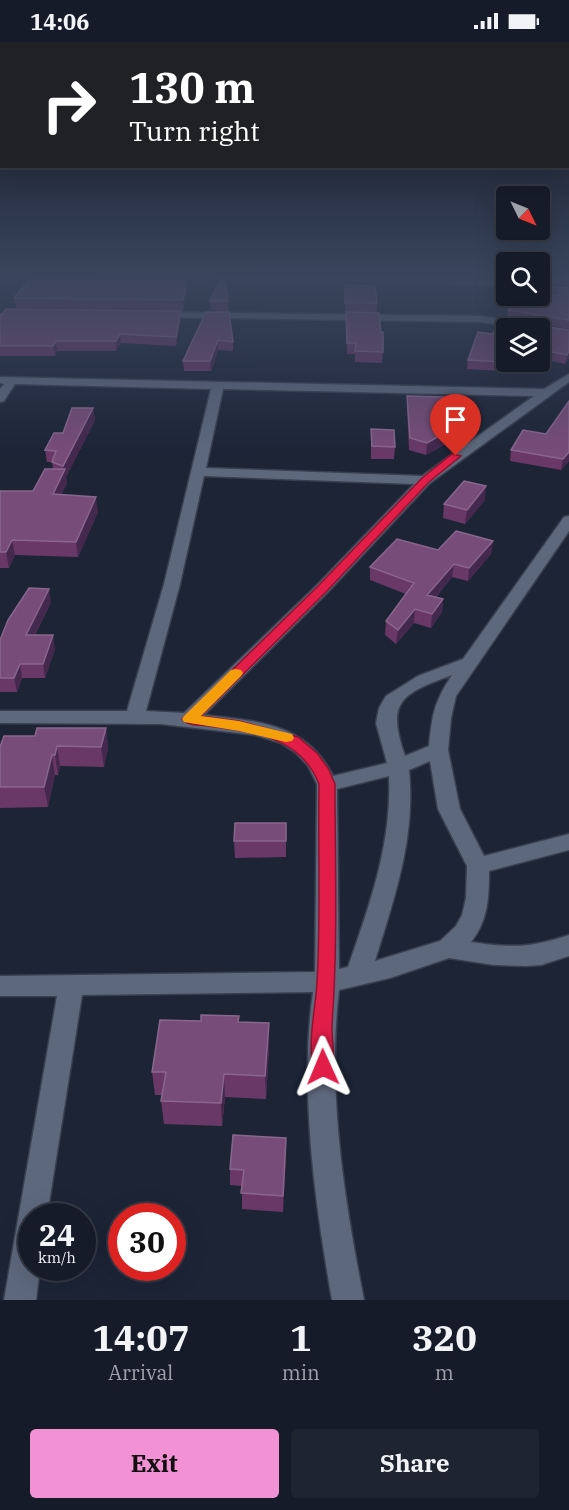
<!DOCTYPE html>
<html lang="en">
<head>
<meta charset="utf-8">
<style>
  :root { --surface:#151b28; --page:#1e2430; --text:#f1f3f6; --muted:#9da1a8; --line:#343945; --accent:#f391d5 }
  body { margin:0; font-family:"IBM Plex Serif",serif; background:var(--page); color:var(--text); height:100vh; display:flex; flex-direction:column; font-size:22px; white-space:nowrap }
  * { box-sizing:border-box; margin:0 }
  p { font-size:20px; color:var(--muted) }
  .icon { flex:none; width:33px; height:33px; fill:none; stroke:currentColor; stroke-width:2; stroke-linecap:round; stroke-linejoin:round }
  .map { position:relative; height:1258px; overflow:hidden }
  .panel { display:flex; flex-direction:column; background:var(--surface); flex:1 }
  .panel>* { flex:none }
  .guide { position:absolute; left:0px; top:0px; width:570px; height:126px; box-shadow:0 6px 24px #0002,0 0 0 2px var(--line); background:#202124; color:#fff; overflow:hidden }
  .needle { width:39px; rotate:133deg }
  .fabs { position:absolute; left:496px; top:144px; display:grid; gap:12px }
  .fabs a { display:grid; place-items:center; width:54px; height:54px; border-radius:6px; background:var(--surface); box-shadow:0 6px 24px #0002,0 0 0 2px var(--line); font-size:30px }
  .speed { position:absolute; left:18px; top:1161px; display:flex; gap:12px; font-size:30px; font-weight:700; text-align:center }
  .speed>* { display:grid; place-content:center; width:78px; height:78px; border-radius:50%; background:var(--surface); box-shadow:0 6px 24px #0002,0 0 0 2px var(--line); line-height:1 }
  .speed small { font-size:15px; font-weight:400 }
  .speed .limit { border:9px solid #d22; background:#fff; color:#111 }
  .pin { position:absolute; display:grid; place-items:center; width:51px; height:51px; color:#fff; margin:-62px -26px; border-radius:50% 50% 50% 0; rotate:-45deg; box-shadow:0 0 6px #0007 }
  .pin .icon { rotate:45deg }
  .me { position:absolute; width:66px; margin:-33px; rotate:359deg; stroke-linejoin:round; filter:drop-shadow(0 0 4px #0008) }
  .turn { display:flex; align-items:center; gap:21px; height:126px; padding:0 30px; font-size:27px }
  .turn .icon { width:78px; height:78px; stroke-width:2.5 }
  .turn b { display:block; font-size:42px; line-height:51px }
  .eta { display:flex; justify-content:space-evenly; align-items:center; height:102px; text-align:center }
  .eta b { font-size:36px; font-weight:700; line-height:42px }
  .button { display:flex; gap:12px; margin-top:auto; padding:12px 30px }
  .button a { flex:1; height:69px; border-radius:6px; background:var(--accent); color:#111; font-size:24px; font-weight:700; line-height:69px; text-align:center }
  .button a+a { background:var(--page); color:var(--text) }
  .status { display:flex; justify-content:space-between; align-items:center; height:42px; padding:0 30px; background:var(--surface); direction:ltr }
  .status svg { height:16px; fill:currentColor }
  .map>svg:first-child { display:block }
</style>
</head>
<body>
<div class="status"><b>14:06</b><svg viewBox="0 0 49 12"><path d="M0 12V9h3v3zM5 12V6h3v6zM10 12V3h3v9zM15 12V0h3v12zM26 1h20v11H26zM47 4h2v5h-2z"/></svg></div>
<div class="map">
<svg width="569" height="1258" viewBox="0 0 569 1258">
  <rect width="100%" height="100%" fill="#1c2436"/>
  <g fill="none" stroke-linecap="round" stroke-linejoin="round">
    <defs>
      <path id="minor" d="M219 235H441L507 239V245L406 239 223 238Z
        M540 243 569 247V253L540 249Z
        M158 270 482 274 569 289V295L540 290V286H519L482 280 154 275 153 273Z
        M569 332V340L430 441 328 550 204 673C257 679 307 681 333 734L387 721 376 681 379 666 386 654 418 634 463 617 564 475 569 474V489L456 654 451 676 448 708 460 767 484 814 569 792V808L489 829C489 855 488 879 471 900 512 906 530 906 569 893V914L541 923 526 924 494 923 449 916 390 936 339 948C327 1050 344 1157 364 1258H332C315 1162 299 1047 313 950L82 953 47 1174H32V1226H40L36 1258H4L57 954H0V934L315 930 317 742 308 724 296 711 281 701 255 693 161 682 0 681V669H127L164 542 211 347 15 342 4 359 0 360V347L4 342 0 341V335L544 347ZM223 347 534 354 422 434 206 426ZM204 434 414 442 316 544 184 671 146 669 180 542ZM452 633C434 660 432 673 429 704L405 714C386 659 401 652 452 633ZM430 719 438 767 467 824 466 856 462 873 456 884 440 899 375 919C394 857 416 795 409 728ZM389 734C392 801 370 862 348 925L339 927 337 747Z"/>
    </defs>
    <use href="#minor" stroke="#383f4e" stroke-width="3"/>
    <use href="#minor" fill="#5e687d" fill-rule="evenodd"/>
  </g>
  <path fill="#693867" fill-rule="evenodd" d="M546 235H569V245L546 240Z
    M94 239H187V249L183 268 16 266 14 256Z
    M345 243 377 261V270H345Z
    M555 245 569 246V287L540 282 541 284 569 288V316L565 322 552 319 541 332 503 324 502 329 467 327 468 318 493 292 518 278 507 276 508 268 553 253ZM507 286 540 320H507Z
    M210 259H228V269L211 268Z
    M206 270 233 300V309L218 308 211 329H184L183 319Z
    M346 270 383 310 382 321 355 320V312H347Z
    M0 272 181 279 176 304 121 301 116 309H57L55 314H0Z
    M407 354 449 400 426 413 409 408 407 365Z
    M569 359V419L561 428 510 419 511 408 546 392Z
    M93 366 95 378 66 435 67 441 61 453 98 470 78 515 15 513 9 526H0V449H33L53 427 52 420H47L45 408 63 391Z
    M371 387 395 405 394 417H371Z
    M485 458 465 482 443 476 444 462Z
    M493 499 491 512 468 539 452 535 436 555 443 557 442 570 431 586 414 581 396 602 385 593 386 579 406 552 370 538V525L438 508Z
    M51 560 35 593 55 607 45 636H22L17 650H0V598Z
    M106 686 108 706 104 725 60 724 58 733H55L48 765 0 766V705L35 694Z
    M286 781V815L235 816 234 799Z
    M239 980 269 1005 266 1057 225 1055 222 1084 164 1082 161 1059 162 1053H155L152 1030Z
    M286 1096V1112L283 1170 242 1167V1144L230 1143V1127Z"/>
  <path fill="#44284d" d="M187 239V249L183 268V258Z
    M181 269V279L176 304V295Z
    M120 292 121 301 116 309V299Z
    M218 298V308L211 329 210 319Z
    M56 299 57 309 55 314 53 304Z
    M569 309V316L565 322 567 313Z
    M553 310 552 319 541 332 542 322Z
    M93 366 95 378 66 435 67 441 55 467 53 452 64 429 63 424Z
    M450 388 449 400 426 413 427 401Z
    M569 410V419L561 428 563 417Z
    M486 444 485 458 465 482 467 468Z
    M96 455 98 470 78 515 76 500Z
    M12 498 15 513 9 526 6 510Z
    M493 499 491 512 468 539 469 526Z
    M454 522 452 535 426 566 427 553Z
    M49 547 51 560 28 606 26 593Z
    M443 557 442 570 431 586 432 572Z
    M415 567 414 581 396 602 398 588Z
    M53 593 55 607 45 636 43 622Z
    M20 622 22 636 17 650 14 636Z
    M106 686 108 706 104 725 101 705Z
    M57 704 60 724 58 733 55 713Z
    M52 713 55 733 48 765 44 745Z
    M269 981V1005L266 1057 265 1034Z
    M224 1032 225 1055 222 1084 221 1061Z
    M286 1096V1112L283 1170V1154Z"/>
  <path fill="#774c78" stroke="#89668d" stroke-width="1.5" d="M221 235H225L228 259H210Z
    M30 236H94L92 239H187L183 258 14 256Z
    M345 243 375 244 377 261H345Z
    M555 245 569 246V278L508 268 523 254H540V251L560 254Z
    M6 267 181 269 176 295 120 292 116 299H56L53 304H0V272H2Z
    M206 270H229L233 300 218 298 210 319H183Z
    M346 270 379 271 381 290H383V310L355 309 356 301H347Z
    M500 276 539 280 541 284 569 288V309L567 313 553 310 542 322 526 320H540V286H507V316L503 315V320L468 318 478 290 493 292Z
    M407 354 446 355 450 388 427 401 410 396Z
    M569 359V410L563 417 511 408 523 388 546 392Z
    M72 366H93L63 424 52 420 56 409 45 408 54 391H63Z
    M371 387 394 388 395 405 372 404Z
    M45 427H65L53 452 96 455 76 500 12 498 6 510H0V449H33Z
    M464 439 486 444 467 468 444 462Z
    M456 489 493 499 469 526 454 522 427 553 443 557 432 572 415 567 398 588 386 579 414 541 370 525 397 497 438 508Z
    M29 546 49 547 26 593H53L43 622H20L14 636H0V598L8 578Z
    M37 686H106L101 705 57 704 55 713H52L44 745H0V705L4 694H35Z
    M235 781H286V799H234Z
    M201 973 239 974 238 980 269 981 265 1034 224 1032 221 1061 161 1059 166 1030H152L160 978 201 979Z
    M233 1093 286 1096 283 1154 241 1151 244 1128 230 1127Z"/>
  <linearGradient id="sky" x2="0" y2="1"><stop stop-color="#0f141e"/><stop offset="0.57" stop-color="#3a455d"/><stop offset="1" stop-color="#3a455d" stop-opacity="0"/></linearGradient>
  <rect width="569" height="411" fill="url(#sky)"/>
  <path fill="#e11d48" stroke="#92132f" stroke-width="1.5" d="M452 412 461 414 429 440 327 549 201 674 239 679 298 695 317 711 328 726 335 742C335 822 338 902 332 982 331 998 337 1017 330 1032L323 1034 316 1032C305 1008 316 966 317 940 321 875 318 808 319 742 300 694 255 691 209 684 200 683 188 684 182 677L318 544 422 436Z"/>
  <path fill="#f59e0b" d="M236 627 241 628 243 631 241 634 201 674 239 679 292 692 294 696 292 699 286 700 239 689 184 680 182 677 184 674 231 628Z"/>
</svg>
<div class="fabs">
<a><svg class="needle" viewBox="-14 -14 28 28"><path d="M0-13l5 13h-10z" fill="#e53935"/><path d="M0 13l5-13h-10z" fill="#9da1a8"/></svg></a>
<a><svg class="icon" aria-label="search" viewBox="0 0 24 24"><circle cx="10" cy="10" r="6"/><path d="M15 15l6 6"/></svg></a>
<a><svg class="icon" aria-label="layers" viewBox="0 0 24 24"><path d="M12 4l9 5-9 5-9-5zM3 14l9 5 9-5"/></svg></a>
</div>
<div class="speed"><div>24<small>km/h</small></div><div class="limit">30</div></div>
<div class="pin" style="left:456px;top:414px;background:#d93025"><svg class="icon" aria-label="arrive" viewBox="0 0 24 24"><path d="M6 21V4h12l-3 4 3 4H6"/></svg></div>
<svg class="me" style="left:323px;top:1025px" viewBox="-20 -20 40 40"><path d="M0-17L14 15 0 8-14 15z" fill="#e11d48" stroke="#fff" stroke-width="4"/></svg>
<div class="guide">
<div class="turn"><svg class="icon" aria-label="right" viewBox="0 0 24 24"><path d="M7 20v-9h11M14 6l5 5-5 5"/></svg><div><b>130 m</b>Turn right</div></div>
</div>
</div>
<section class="panel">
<div class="eta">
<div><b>14:07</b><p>Arrival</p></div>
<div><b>1</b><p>min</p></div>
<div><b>320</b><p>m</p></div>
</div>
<div class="button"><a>Exit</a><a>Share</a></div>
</section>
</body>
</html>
